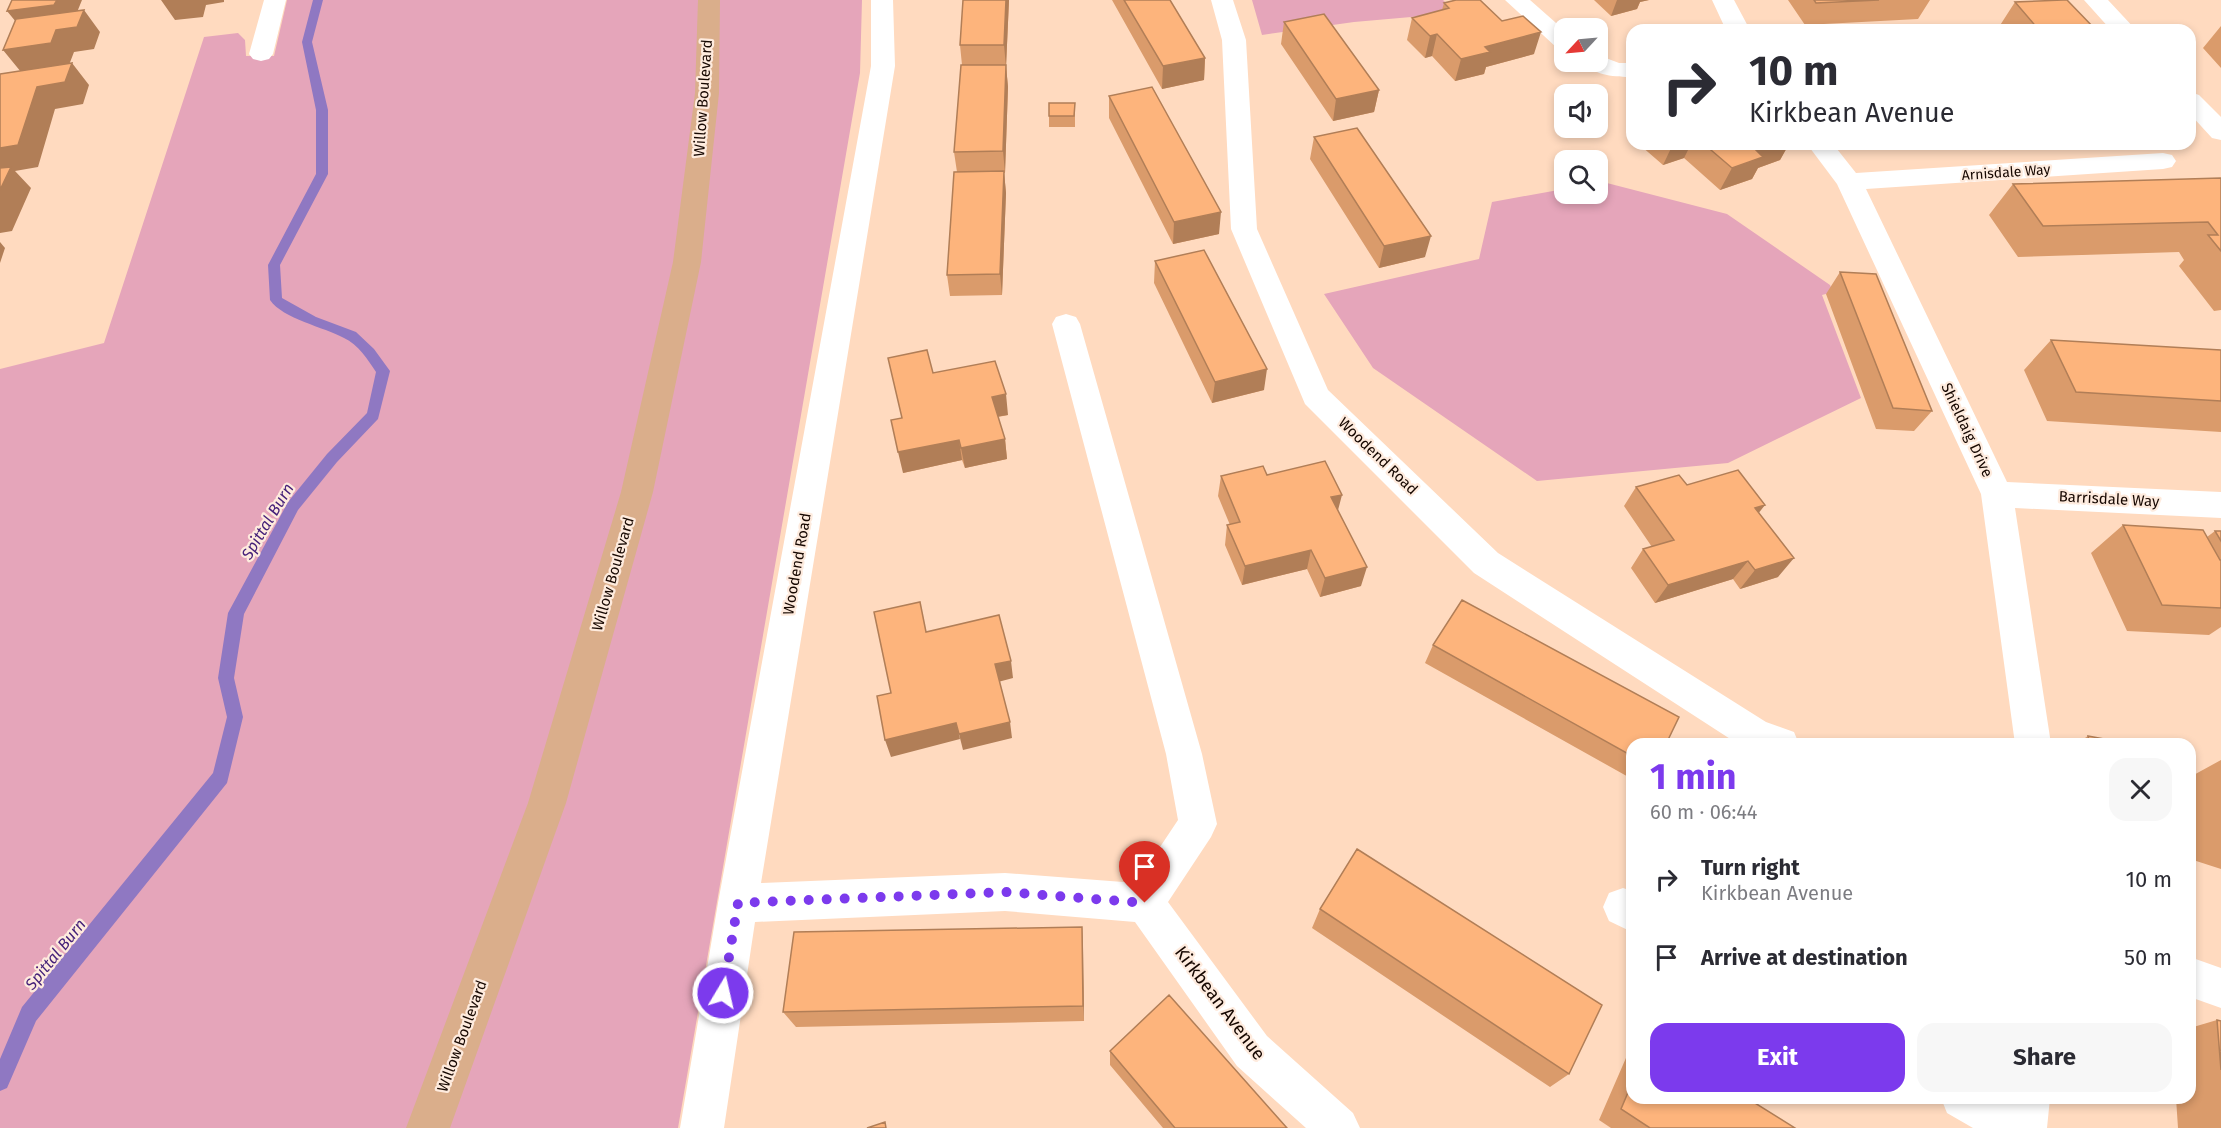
<!DOCTYPE html>
<html lang="en">
<head>
<meta charset="utf-8">
<style>
  :root { --surface:#fff; --page:#f7f7f7; --text:#2b2b33; --muted:#7c7c81; --accent:#7c3aed }
  body { margin:0; font-family:"Fira Sans",sans-serif; background:var(--page); color:var(--text); height:100vh; display:flex; flex-direction:column; font-size:22px; white-space:nowrap }
  * { box-sizing:border-box; margin:0 }
  p { font-size:20px; color:var(--muted) }
  .icon { flex:none; width:33px; height:33px; fill:none; stroke:currentColor; stroke-width:2; stroke-linecap:round; stroke-linejoin:round }
  .map { position:relative; flex:1; overflow:hidden }
  .side { position:absolute; left:1626px; top:738px; width:570px; height:366px; display:flex; flex-direction:column; background:var(--surface); border-radius:18px; box-shadow:0 3px 9px #0003 }
  .side>* { flex:none }
  .hud { position:absolute; left:1626px; top:24px; width:570px; height:126px; border-radius:18px; box-shadow:0 3px 9px #0003; background:#fff; color:var(--text); overflow:hidden }
  .needle { width:39px; rotate:244deg }
  .buttons { position:absolute; left:1554px; top:18px; display:grid; gap:12px }
  .buttons a { display:grid; place-items:center; width:54px; height:54px; border-radius:12px; background:var(--surface); box-shadow:0 3px 9px #0003; font-size:30px }
  .pin { position:absolute; display:grid; place-items:center; width:51px; height:51px; color:#fff; margin:-62px -26px; border-radius:50% 50% 50% 0; rotate:-45deg; box-shadow:0 0 6px #0007 }
  .pin .icon { rotate:45deg }
  .me { position:absolute; width:66px; margin:-33px; rotate:9deg; stroke-linejoin:round; filter:drop-shadow(0 0 4px #0008) }
  .turn { display:flex; align-items:center; gap:21px; height:126px; padding:0 24px; font-size:27px }
  .turn .icon { width:78px; height:78px; stroke-width:2.5 }
  .turn b { display:block; font-size:42px; line-height:51px }
  .round { display:grid; place-items:center; flex:none; width:63px; height:63px; border-radius:18px; background:var(--page) }
  .summary { display:flex; align-items:center; justify-content:space-between; height:102px; padding:0 24px }
  h1 { font-size:36px; font-weight:700; line-height:45px; color:var(--accent) }
  .primary-button { display:flex; gap:12px; margin-top:auto; padding:12px 24px }
  .primary-button a { flex:1; height:69px; border-radius:18px; background:var(--accent); color:#fff; font-size:24px; font-weight:700; line-height:69px; text-align:center }
  .primary-button a+a { background:var(--page); color:var(--text) }
  ul { padding:0; list-style:none }
  li { display:flex; align-items:center; gap:18px; height:78px; padding:0 24px }
  li div { flex:1 }
  li b { display:block; font-size:22px }
  li em { font-style:normal }
  .map>svg:first-child { display:block }
</style>
</head>
<body>
<div class="map">
<svg width="2221" height="1128" viewBox="0 0 2221 1128">
  <rect width="100%" height="100%" fill="#ffdabf"/>
  <path fill="#e5a5ba" d="M287 0H862L860 73 678 1128H0V369L104 343 204 37 238 33 245 40 246 56H274Z
    M1252 0H1443L1457 13 1354 22 1262 35Z
    M1603 182 1727 214 1830 285 1833 292 1822 295 1861 398 1728 463 1537 481 1373 368 1324 294 1479 259 1492 202 1564 189V194H1598V183Z"/>
  <g fill="none" stroke-linecap="round" stroke-linejoin="round">
    <path fill="#8f78c2" fill-rule="evenodd" d="M313 0H323L312 42 328 110V174L280 265 282 298 316 317 356 332 374 349 390 371 378 419 337 462 298 510 244 614 234 678 243 717 227 783 36 1021 7 1088 0 1091V1059L22 1007 213 773 227 717 218 678 228 613 288 502 327 454 367 413 376 372C368 360 358 344 344 338 324 327 283 319 270 300L268 265 316 174V110L302 42Z"/>
    <path fill="#fff" fill-rule="evenodd" d="M264 0H286L273 54 269 59 261 61 253 59 249 54Z
      M871 0H893L895 66 761 883 1005 873 1136 883 1178 820 1166 754 1052 324 1056 317 1066 314 1076 317 1080 324 1202 754 1217 824 1211 837 1168 902 1267 1036 1353 1113 1360 1128H1306L1237 1066 1135 922 1005 911 755 922 724 1128H680L718 903 871 66Z
      M1211 0H1233L1246 40 1257 229 1328 390 1498 553 1766 722 1794 732 1799 744H1738L1474 573 1305 404 1231 229 1222 40Z
      M1505 0H1530L1564 30V49L1556 47Z
      M1712 0H1734L1750 30H1726Z
      M2084 0H2108L2136 30H2111Z
      M1598 55 1619 63H1632V77C1617 77 1593 76 1585 62H1598Z
      M2190 92 2199 95 2221 117V140L2212 138 2190 114Z
      M1807 144H1833L1856 173 2163 153 2172 155 2176 161 2172 167 2163 169 1866 189 2007 482 2221 492V518L2015 508 2051 744H2015L1981 494 1837 184Z
      M1623 888 1632 891V932L1609 921 1603 907 1609 893Z
      M2190 957 2221 968V1008L2190 997Z
      M1941 1098H2050L2047 1128H1973L1947 1113Z"/>
    <path fill="#daae8b" fill-rule="evenodd" d="M698 0H720L719 93 701 262 653 492 566 803 450 1128H406L528 803 621 492 673 262 695 93Z"/>
  </g>
  <path fill="#da9b6b" d="M1009 0 1006 67 1008 87 1005 173H1004L1006 193 1002 295 950 296 947 275 957 172 954 152 962 65 960 45Z
    M1112 0H1170L1205 58 1204 80 1162 89Z
    M1594 0H1649L1640 2 1637 9 1611 16Z
    M1788 0H1930L1918 19 1805 25Z
    M2015 2 2096 30H1997Z
    M1444 3 1534 54 1486 67 1484 74 1455 81 1432 56 1425 58 1407 40 1412 18 1442 10Z
    M1284 22 1379 90 1374 112 1333 121 1281 44Z
    M2221 26V68L2203 48Z
    M1109 96 1219 234 1173 244 1109 118Z
    M1075 103V127H1049V116Z
    M1314 137 1425 257 1379 268 1310 159Z
    M1642 144H1789L1780 160 1758 168 1752 179 1720 190 1684 158 1663 165 1641 146Z
    M2221 178V310L2214 311 2179 266 2184 260 2179 252 2018 257 1989 215 2013 184Z
    M1155 261 1264 390 1212 403 1154 283Z
    M1840 272 1932 411 1914 431 1876 429 1826 294Z
    M2051 340 2221 350V432L2047 421 2024 370Z
    M933 373 1008 415 998 417 1005 439 1007 459 965 468 962 460 903 473Z
    M1267 475 1338 510 1361 586 1320 597 1307 569 1242 585 1225 545 1227 525H1230L1218 496 1221 476Z
    M1687 485 1759 513 1778 577 1740 589 1733 579 1655 603 1631 568 1643 549 1652 547 1624 506 1636 487Z
    M2123 525 2207 537 2215 531H2221V627L2209 635 2127 631 2091 553Z
    M1433 645 1632 744V779L1425 663Z
    M2088 736 2131 744H2076Z
    M2221 760V869L2190 859V777Z
    M1320 909 1569 1074 1550 1087 1312 928Z
    M1082 927 1084 1021 796 1027 783 1012Z
    M2217 1020 2221 1021V1128H2178L2176 1098H2190V1028Z
    M1632 1050V1098L1795 1128H1611L1599 1120 1629 1051Z
    M1110 1051 1287 1128H1163L1110 1065Z"/>
  <path fill="#b17e57" d="M57 0H82L71 27 25 33 7 11Z
    M161 0H224V2L206 5 203 17 175 20Z
    M1006 0H1009L1006 67 1004 45Z
    M1617 0H1649L1640 2 1637 9 1611 16Z
    M84 10 100 32 94 49 74 52 69 65 21 72 3 50 56 30Z
    M1541 32 1534 54 1486 67 1484 74 1455 81 1461 59 1485 47Z
    M1437 34 1432 56 1425 58 1430 36Z
    M1205 58 1204 80 1162 89 1163 66Z
    M72 63 89 85 83 104 55 109 38 167 15 171 31 188 12 231 0 233V148L37 87Z
    M1006 65 1008 87 1005 173 1003 151Z
    M1379 90 1374 112 1333 121 1336 99Z
    M1673 144H1691L1684 158 1663 165Z
    M1774 144H1789L1780 160 1758 168 1752 179 1720 190 1732 168 1756 150Z
    M1004 171 1006 193 1002 295 1000 274Z
    M1221 212 1219 234 1173 244 1174 222Z
    M1431 236 1425 257 1379 268 1384 246Z
    M0 242 5 248 0 263Z
    M1267 369 1264 390 1212 403 1215 382Z
    M1006 394 1008 415 995 417 992 397Z
    M1005 439 1007 459 965 468 961 448Z
    M959 440 962 460 903 473 898 452Z
    M1342 495 1337 514 1331 497Z
    M1765 505 1750 524 1755 508Z
    M1311 550 1307 569 1242 585 1245 566Z
    M1794 558 1778 577 1740 589 1755 570Z
    M1748 561 1733 579 1655 603 1668 585Z
    M1367 567 1361 586 1320 597 1325 578Z
    M1011 661 1013 678 998 682 995 664Z
    M1010 722 1012 738 963 750 959 734Z
    M956 723 960 739 891 757 885 740Z
    M1082 927 1083 945 1084 1021 1083 1006Z"/>
  <path fill="#fdb47c" stroke="#b17e57" stroke-width="1.5" d="M12 0H57L54 5 7 11Z
    M963 0H1006L1004 45H960Z
    M1124 0H1170L1205 58 1163 66Z
    M1456 0H1480L1502 21 1523 16 1541 32 1485 47 1490 52 1461 59 1437 34 1430 36 1412 18 1449 8 1444 3Z
    M1814 0H1879L1816 3Z
    M2063 0H2067L2096 30H2039L2015 2Z
    M84 10 77 27 56 30 51 43 3 50 16 19Z
    M1324 14 1379 90 1336 99 1284 22Z
    M72 63 65 82 37 87 18 145 0 148V74Z
    M961 65H1006L1003 151 954 152Z
    M1152 87 1221 212 1174 222 1109 96Z
    M1049 103H1075L1074 116H1049Z
    M1357 128 1431 236 1384 246 1314 137Z
    M1704 144H1774L1756 150 1763 157 1732 168Z
    M11 167 0 190V168Z
    M1004 171 1000 274 947 275 954 172Z
    M2221 178V251L2208 235H2218L2208 222 2043 226 2013 184Z
    M1204 250 1267 369 1215 382 1155 261Z
    M1840 272 1876 274 1932 411 1893 408Z
    M2051 340 2221 350V401L2076 392Z
    M927 350 933 373 995 361 1006 394 992 397 1005 439 961 448 959 440 898 452 891 420 902 418 888 358Z
    M1325 461 1342 495 1331 497 1367 567 1325 578 1311 550 1245 566 1227 525 1240 522 1221 476 1263 466 1267 475Z
    M1738 470 1765 505 1755 508 1794 558 1755 570 1748 561 1668 585 1643 549 1674 540 1636 487 1679 475 1687 485Z
    M2123 525 2203 530 2220 560H2221V608L2162 605Z
    M2215 531H2221V541Z
    M1462 600 1679 717 1666 744H1632V756L1433 645Z
    M920 602 926 632 999 615 1011 661 995 664 1010 722 959 734 956 723 885 740 877 696 891 693 874 612Z
    M2088 736 2131 744H2090Z
    M1722 740 1729 744H1720Z
    M1357 849 1602 1005 1569 1074 1320 909Z
    M1082 927 1083 1006 783 1012 794 932Z
    M1169 995 1287 1128H1175L1110 1051Z
    M2217 1020 2221 1021V1070Z
    M1632 1083V1098H1747L1795 1128H1650L1621 1109Z
    M885 1122 886 1128H867Z"/>
  <g fill="none" stroke-linecap="round" stroke-linejoin="round">
    <path stroke="#7c3aed" stroke-width="10" stroke-dasharray="0 18" d="M723 993 738 903 1005 892 1145 903"/>
  </g>
  <g text-anchor="middle" stroke-width="4.5" stroke-linejoin="round" paint-order="stroke">
    <g font-size="14" fill="#160700" stroke="#feebde">
      <text transform="translate(2006 172) rotate(-4)" y="5">Arnisdale Way</text>
    </g>
    <g font-size="15" fill="#160700" stroke="#feebde">
      <text transform="translate(703 98) rotate(-86)" y="5">Willow Boulevard</text>
      <text transform="translate(1967 430) rotate(65)" y="5">Shieldaig Drive</text>
      <text transform="translate(1378 456) rotate(44)" y="5">Woodend Road</text>
      <text transform="translate(2109 499) rotate(3)" y="5">Barrisdale Way</text>
      <text transform="translate(797 564) rotate(-80)" y="5">Woodend Road</text>
      <text transform="translate(613 574) rotate(-74)" y="5">Willow Boulevard</text>
      <text transform="translate(462 1036) rotate(-70)" y="5">Willow Boulevard</text>
    </g>
    <g font-size="16" font-style="italic" fill="#452179" stroke="#feebde">
      <text transform="translate(267 521) rotate(-59)" y="6">Spittal Burn</text>
      <text transform="translate(55 954) rotate(-51)" y="6">Spittal Burn</text>
    </g>
    <g font-size="18" fill="#160700" stroke="#feebde">
      <text transform="translate(1220 1003) rotate(53)" y="6">Kirkbean Avenue</text>
    </g>
  </g>
</svg>
<div class="buttons">
<a><svg class="needle" viewBox="-14 -14 28 28"><path d="M0-13l5 13h-10z" fill="#e53935"/><path d="M0 13l5-13h-10z" fill="#7c7c81"/></svg></a>
<a><svg class="icon" aria-label="sound" viewBox="0 0 24 24"><path d="M4 9h4l5-4v14l-5-4H4zM17 9q2 3 0 6"/></svg></a>
<a><svg class="icon" aria-label="search" viewBox="0 0 24 24"><circle cx="10" cy="10" r="6"/><path d="M15 15l6 6"/></svg></a>
</div>
<div class="pin" style="left:1145px;top:903px;background:#d93025"><svg class="icon" aria-label="arrive" viewBox="0 0 24 24"><path d="M6 21V4h12l-3 4 3 4H6"/></svg></div>
<svg class="me" style="left:723px;top:993px" viewBox="-20 -20 40 40"><circle r="17" fill="#7c3aed" stroke="#fff" stroke-width="3"/><path d="M0-11L8 9 0 5-8 9z" fill="#fff"/></svg>
<div class="hud">
<div class="turn"><svg class="icon" aria-label="right" viewBox="0 0 24 24"><path d="M7 20v-9h11M14 6l5 5-5 5"/></svg><div><b>10 m</b>Kirkbean Avenue</div></div>
</div>
<section class="side">
<div class="summary"><div><h1>1 min</h1><p>60 m · 06:44</p></div><a class="round"><svg class="icon" aria-label="close" viewBox="0 0 24 24"><path d="M6 6l12 12M18 6L6 18"/></svg></a></div>
<ul>
<li><svg class="icon" aria-label="right" viewBox="0 0 24 24"><path d="M7 20v-9h11M14 6l5 5-5 5"/></svg><div><b>Turn right</b><p>Kirkbean Avenue</p></div><em>10 m</em></li>
<li><svg class="icon" aria-label="arrive" viewBox="0 0 24 24"><path d="M6 21V4h12l-3 4 3 4H6"/></svg><div><b>Arrive at destination</b></div><em>50 m</em></li>
</ul>
<div class="primary-button"><a>Exit</a><a>Share</a></div>
</section>
</div>
</body>
</html>
